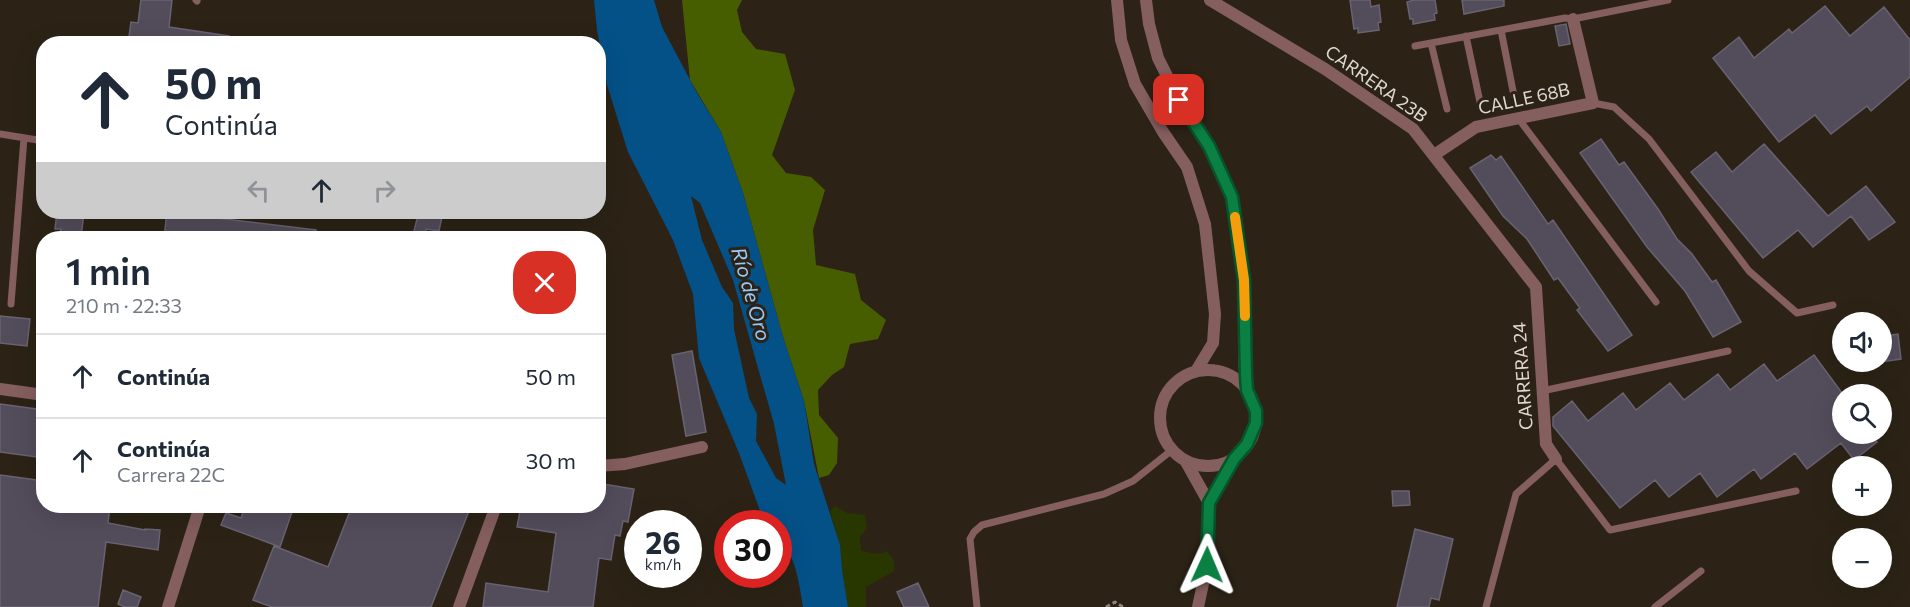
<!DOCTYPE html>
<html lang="es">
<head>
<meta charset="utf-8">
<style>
  :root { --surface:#fff; --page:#f2f2f3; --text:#1f2937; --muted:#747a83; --line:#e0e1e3 }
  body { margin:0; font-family:Commissioner,sans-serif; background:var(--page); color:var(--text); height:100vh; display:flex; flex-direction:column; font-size:22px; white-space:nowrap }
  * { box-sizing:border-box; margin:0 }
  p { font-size:20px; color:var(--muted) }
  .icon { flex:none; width:33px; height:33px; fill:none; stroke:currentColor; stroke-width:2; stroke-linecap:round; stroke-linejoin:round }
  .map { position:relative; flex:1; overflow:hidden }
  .drawer { position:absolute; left:36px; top:231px; width:570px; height:282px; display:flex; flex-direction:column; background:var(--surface); border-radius:24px; box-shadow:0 6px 24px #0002 }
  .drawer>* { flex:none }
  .banner { position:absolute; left:36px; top:36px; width:570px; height:183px; border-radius:24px; box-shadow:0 6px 24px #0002; background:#fff; color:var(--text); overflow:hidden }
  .controls { position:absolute; left:1832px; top:312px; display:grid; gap:12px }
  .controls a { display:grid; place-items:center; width:60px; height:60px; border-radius:50%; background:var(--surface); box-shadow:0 6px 24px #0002; font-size:30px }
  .speed { position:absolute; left:624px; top:510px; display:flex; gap:12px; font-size:30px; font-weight:700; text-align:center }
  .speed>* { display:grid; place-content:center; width:78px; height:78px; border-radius:50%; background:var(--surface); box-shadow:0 6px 24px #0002; line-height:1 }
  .speed small { font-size:15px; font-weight:400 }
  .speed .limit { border:9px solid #d22; background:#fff; color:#111 }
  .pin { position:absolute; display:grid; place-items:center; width:51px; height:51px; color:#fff; margin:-26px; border-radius:12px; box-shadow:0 3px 9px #0006 }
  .me { position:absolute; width:66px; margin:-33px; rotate:1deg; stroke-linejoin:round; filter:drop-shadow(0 0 4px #0008) }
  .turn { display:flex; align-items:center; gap:21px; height:126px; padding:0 30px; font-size:27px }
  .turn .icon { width:78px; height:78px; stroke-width:2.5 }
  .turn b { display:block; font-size:42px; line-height:51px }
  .lanes { display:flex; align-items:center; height:57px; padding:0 30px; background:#0003; justify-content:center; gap:30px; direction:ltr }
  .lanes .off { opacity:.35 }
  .round { display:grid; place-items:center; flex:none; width:63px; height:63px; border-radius:24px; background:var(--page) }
  .summary { display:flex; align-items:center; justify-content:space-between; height:102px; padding:0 30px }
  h1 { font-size:36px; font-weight:600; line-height:45px }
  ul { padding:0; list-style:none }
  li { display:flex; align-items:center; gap:18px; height:84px; padding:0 30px; border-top:2px solid var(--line) }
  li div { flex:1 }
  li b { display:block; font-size:22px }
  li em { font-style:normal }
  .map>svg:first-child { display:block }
</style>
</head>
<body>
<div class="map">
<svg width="1910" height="607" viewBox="0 0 1910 607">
  <rect width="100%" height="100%" fill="#2c2316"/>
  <path fill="#283700" d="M835 506 847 513 865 515 867 528 860 537 861 551 878 554 887 551 894 561V571L866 587V607H848L842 570 840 545 830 511Z"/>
  <path fill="#475e00" d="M682 0H742L737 10 742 32 756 49 785 54 795 90 772 155 786 173 811 177 825 190 813 230 816 265 855 274 861 300 886 320 878 339 850 344 844 367 832 375 818 390 819 415 838 438 837 463 829 475 819 478 804 401 783 337 743 193 721 132 690 80Z"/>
  <path fill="#045188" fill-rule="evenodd" d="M594 0H654L662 27 697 93 721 132 743 193 783 337 804 401 814 464 840 545 842 570 848 607H803C800 588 797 567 788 550 781 536 778 541 778 524L768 523 762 516 739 453 699 358 693 294 673 240 628 152 607 85 597 30ZM691 196 700 203 733 280 774 424 786 485 776 478 756 441 757 414 749 398 734 329 733 303 722 287 702 240Z"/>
  <path fill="#534c5b" stroke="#696271" stroke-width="1.5" d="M141 0H172L169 27 229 36V44H128L131 22 138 23Z
    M1350 0H1370L1371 7 1379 5 1381 22 1378 23 1379 30 1358 33V28L1354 29Z
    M1414 0H1435L1437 13 1434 14 1435 20 1413 24V19H1410L1407 2Z
    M1462 0H1504V6L1464 14Z
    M1825 6 1850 36 1884 7 1910 40V77L1871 111 1867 106 1831 134 1815 115 1779 142 1713 58 1739 37 1754 58 1789 29 1792 33Z
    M1566 24 1570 44 1559 46 1555 26Z
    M1601 139 1619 165 1624 162 1658 209 1677 239 1692 254 1712 282 1716 280 1741 322 1713 337 1685 291 1647 247 1580 153Z
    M1764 144 1828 216 1866 186 1895 222 1869 240 1851 216 1813 247 1798 230 1763 258 1691 172 1716 152 1732 172Z
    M1491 155 1496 160 1501 156 1548 224 1553 220 1632 335 1608 351 1577 310 1580 308 1558 278 1554 280 1527 239 1503 216 1470 168Z
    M57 212H84L81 238H59L61 229H55Z
    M167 212 316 230 315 238H164Z
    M419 212H443L439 231 426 229V238H412Z
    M0 316 30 319 27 346 0 343Z
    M1898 334 1901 359 1881 362V350L1886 349 1884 336Z
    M692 351 706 432 686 436 672 355Z
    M1814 355 1842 393V434H1871L1877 442 1854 460 1841 443 1807 469 1795 453 1761 479 1754 469 1717 497 1700 473 1669 497 1655 480 1620 508 1553 426V417L1572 401 1588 421 1623 393 1636 410 1670 383 1684 400 1718 374 1730 390 1764 364 1777 381Z
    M0 404 44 410V458L0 452Z
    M0 475 44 481V506H110L108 523 145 530V529L160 530 158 550 106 542 98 607H0Z
    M603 484 634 489 628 522 623 521 620 536 615 535 611 560 599 558 593 607H483L486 583 548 592 556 533 517 527 521 506H599Z
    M1392 491H1409L1410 505 1393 506Z
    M245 506H294L280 547 221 525 226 513 241 518Z
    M352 506H471L431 607H272L253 600 274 546 328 567Z
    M1415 529 1453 539 1439 600 1431 598 1429 607H1397Z
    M918 583 929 607H904L897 592Z
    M123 590 141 597 137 607H125L118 604Z"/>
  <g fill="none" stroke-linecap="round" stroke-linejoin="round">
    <path stroke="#8b8479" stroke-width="3" stroke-dasharray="4.5 3" stroke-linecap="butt" d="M1106 607 1115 602 1123 607"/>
    <path stroke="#855e5e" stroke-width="7" d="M196 0 197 1
      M1501 30 1514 96
      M1466 36 1480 102
      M1431 43 1447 109
      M1415 46 1565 18 1573 19 1668 0
      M1593 103 1614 107 1649 139 1749 271 1797 313 1833 305
      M1518 118 1656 302
      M0 134 44 141
      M11 304 24 138
      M1542 391 1728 351
      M977 607 970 539 974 532 982 525 1104 494 1133 481 1172 450
      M1486 607 1516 494 1556 459 1610 530 1796 491
      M1655 607 1701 571"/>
    <path stroke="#855e5e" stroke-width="12" d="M1117 0 1121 40 1135 84 1163 132 1187 167 1205 224 1215 314 1213 343 1196 371
      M1146 0 1149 24 1158 58 1179 100 1210 146 1232 197 1244 280V362L1247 390
      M1210 0 1325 69 1413 129 1536 287 1546 444 1556 459
      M1434 155 1476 127 1593 103 1573 19
      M1160 418a48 48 0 1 1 96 0a48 48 0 1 1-96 0Z
      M0 389 44 395
      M1185 460 1209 503
      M598 466 625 464 702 447
      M168 607 200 506
      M459 607 496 506
      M1198 607 1207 565 1209 503 1234 459"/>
  </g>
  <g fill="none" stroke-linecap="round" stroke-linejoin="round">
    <defs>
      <path id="route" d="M1179 100 1209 146 1232 197 1244 280 1246 376 1247 390 1256 411V423L1247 444 1234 459 1209 503 1207 565"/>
    </defs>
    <use href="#route" stroke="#07532c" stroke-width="15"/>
    <use href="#route" stroke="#0b8043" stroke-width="10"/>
    <path stroke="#f59e0b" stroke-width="10" d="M1235 217 1244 280 1245 316"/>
  </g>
  <g text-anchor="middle" stroke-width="6" stroke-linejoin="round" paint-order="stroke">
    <g font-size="18" fill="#dfd9d1" stroke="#2c2316">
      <text transform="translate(1376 84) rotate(35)" y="6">CARRERA 23B</text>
      <text transform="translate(1524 99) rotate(-12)" y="6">CALLE 68B</text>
      <text transform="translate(1523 376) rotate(-94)" y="6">CARRERA 24</text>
    </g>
    <g font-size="20" font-style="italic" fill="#97c9f9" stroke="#2c2316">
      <text transform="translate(751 294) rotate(74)" y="7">Río de Oro</text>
    </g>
  </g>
</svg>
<div class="controls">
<a><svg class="icon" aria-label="sound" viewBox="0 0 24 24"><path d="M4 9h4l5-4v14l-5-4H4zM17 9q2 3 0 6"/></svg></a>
<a><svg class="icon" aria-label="search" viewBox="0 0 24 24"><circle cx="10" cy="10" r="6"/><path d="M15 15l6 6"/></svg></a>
<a>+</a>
<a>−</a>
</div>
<div class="speed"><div>26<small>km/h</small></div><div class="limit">30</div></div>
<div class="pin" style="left:1179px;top:100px;background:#d93025"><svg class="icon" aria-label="arrive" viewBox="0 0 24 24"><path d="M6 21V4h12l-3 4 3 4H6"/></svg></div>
<svg class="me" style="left:1207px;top:565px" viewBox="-20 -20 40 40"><path d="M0-17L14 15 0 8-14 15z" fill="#0b8043" stroke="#fff" stroke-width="4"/></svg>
<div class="banner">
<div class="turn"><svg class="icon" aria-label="ahead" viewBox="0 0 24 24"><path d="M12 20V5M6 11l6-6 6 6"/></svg><div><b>50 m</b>Continúa</div></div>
<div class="lanes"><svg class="icon off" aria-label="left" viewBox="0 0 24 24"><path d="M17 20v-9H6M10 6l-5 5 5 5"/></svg><svg class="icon" aria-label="ahead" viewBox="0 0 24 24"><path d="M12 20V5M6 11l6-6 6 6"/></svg><svg class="icon off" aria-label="right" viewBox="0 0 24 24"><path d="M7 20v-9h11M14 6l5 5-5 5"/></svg></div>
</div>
<section class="drawer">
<div class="summary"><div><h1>1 min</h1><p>210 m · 22:33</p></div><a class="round" style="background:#d93025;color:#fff"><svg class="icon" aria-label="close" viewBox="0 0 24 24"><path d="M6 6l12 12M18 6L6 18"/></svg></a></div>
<ul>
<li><svg class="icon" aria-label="ahead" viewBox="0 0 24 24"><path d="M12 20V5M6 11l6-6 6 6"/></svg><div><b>Continúa</b></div><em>50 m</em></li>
<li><svg class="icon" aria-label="ahead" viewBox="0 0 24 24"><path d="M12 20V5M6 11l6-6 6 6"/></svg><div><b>Continúa</b><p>Carrera 22C</p></div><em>30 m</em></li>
</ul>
</section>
</div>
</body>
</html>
